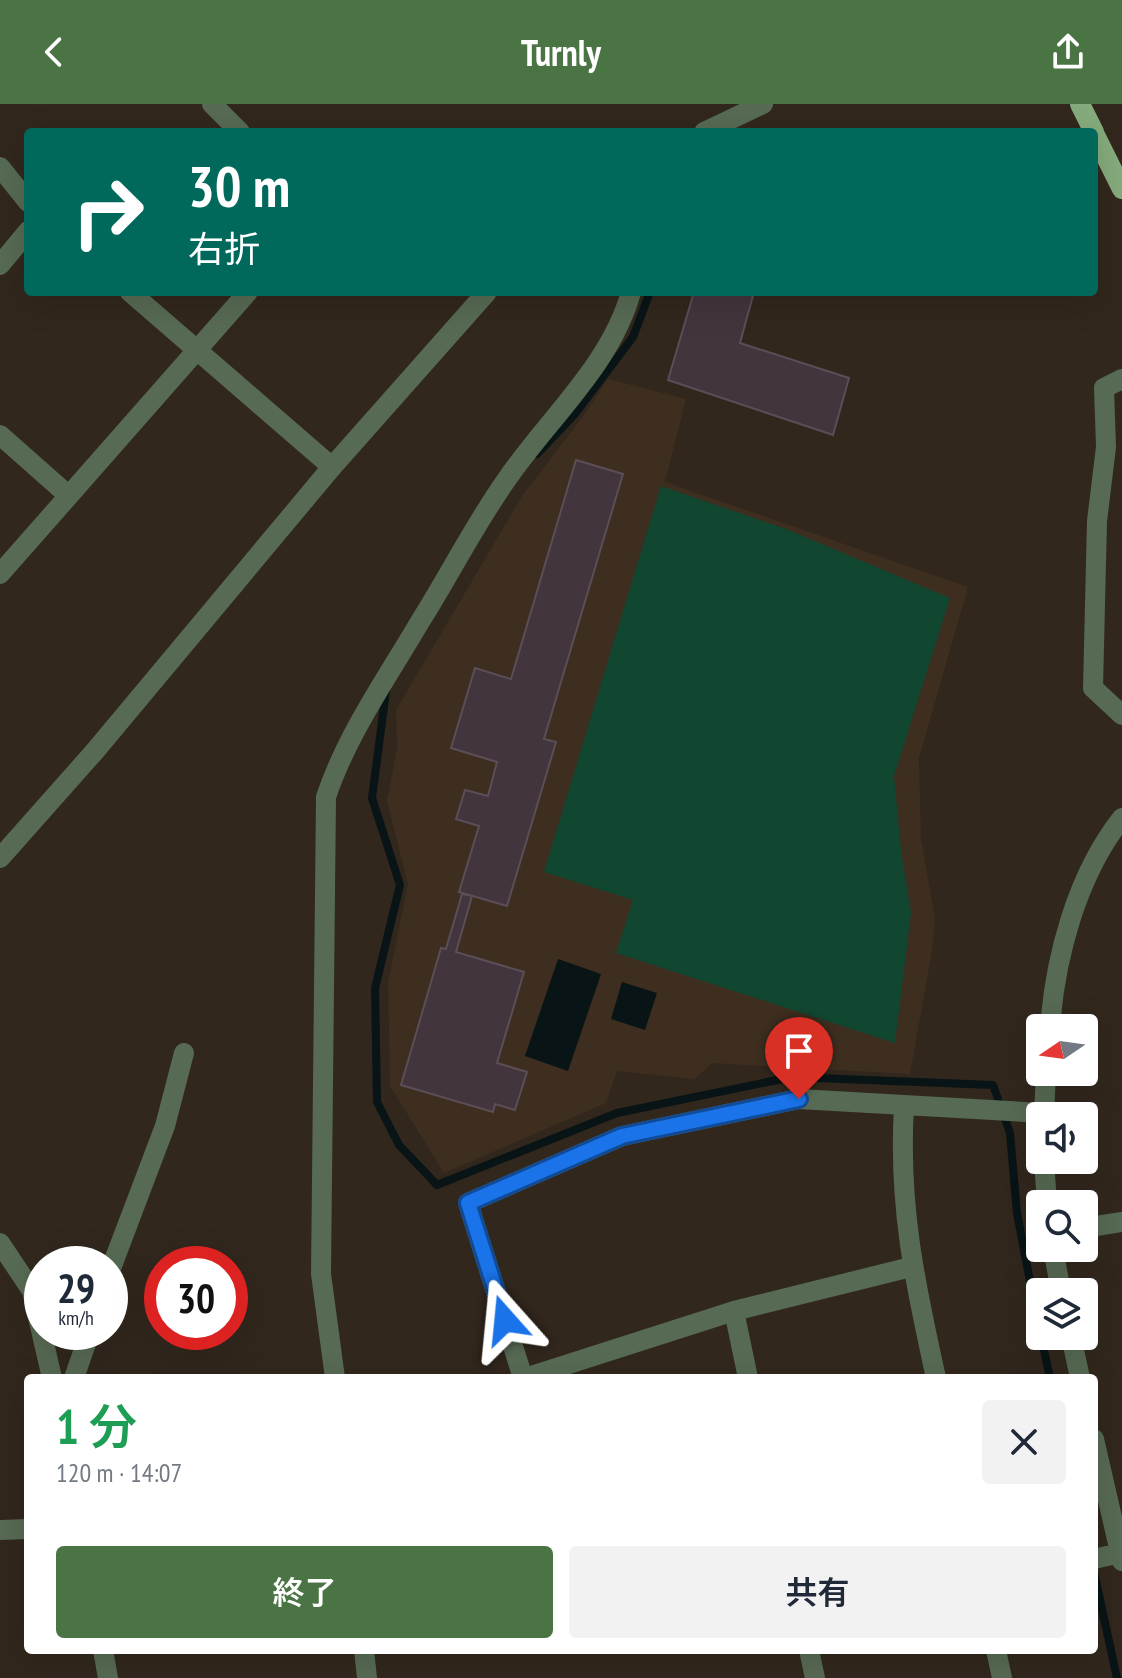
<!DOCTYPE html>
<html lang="ja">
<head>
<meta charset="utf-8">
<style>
  :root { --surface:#fff; --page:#f2f2f3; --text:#1f2937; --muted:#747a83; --accent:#4a7443 }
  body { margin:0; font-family:"PT Sans Narrow","Noto Sans JP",sans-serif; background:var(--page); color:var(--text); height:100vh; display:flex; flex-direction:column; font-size:30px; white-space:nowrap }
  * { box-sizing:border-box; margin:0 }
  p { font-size:26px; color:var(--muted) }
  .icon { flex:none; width:44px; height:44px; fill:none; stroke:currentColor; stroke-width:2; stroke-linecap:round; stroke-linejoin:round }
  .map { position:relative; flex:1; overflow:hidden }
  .panel { position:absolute; left:24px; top:1270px; width:1074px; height:280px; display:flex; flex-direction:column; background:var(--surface); border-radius:8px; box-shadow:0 8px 32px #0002 }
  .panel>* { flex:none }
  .hud { position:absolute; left:24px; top:24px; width:1074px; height:168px; border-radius:8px; box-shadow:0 8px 32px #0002; background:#00695c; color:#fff; overflow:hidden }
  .needle { width:52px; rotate:257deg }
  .buttons { position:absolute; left:1026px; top:910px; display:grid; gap:16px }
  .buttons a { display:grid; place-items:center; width:72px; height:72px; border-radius:8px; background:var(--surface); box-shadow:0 8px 32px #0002; font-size:40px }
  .speed { position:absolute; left:24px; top:1142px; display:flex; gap:16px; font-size:40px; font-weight:700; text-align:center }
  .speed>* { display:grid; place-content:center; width:104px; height:104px; border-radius:50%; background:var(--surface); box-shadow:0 8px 32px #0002; line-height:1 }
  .speed small { font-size:20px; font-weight:400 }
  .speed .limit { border:12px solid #d22; background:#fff; color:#111 }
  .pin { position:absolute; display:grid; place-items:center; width:68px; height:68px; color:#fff; margin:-82px -34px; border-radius:50% 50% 50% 0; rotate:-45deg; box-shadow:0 0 8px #0007 }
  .pin .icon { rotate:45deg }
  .me { position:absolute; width:88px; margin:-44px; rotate:342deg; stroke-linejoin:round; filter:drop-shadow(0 0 6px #0008) }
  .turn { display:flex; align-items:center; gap:28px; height:168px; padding:0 32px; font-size:36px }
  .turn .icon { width:104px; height:104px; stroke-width:2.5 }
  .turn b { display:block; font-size:56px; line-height:68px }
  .round { display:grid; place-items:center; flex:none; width:84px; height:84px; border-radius:8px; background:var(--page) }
  .summary { display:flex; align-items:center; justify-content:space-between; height:136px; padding:0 32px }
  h1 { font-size:48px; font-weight:600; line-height:60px; color:#1e9e55 }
  .cta { display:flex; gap:16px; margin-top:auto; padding:16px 32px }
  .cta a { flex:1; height:92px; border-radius:8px; background:var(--accent); color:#fff; font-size:32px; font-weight:600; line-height:92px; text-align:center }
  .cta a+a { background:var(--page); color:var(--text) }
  header { display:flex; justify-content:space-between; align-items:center; height:104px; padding:0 32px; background:var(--accent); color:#fff; font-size:36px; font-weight:600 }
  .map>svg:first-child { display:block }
</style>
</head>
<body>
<header><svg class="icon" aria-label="back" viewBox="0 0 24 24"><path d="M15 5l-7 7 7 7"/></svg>Turnly<svg class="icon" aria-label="share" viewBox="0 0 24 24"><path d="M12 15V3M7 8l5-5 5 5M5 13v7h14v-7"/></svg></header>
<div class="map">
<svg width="1122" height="1574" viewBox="0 0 1122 1574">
  <rect width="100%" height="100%" fill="#31271d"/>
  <path fill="#3e2e20" d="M608 275 686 295 665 378 968 483 919 654 921 735 935 814 932 847 910 970 712 959 695 975 617 967 606 999 444 1069 390 982 388 879 408 780 387 697 397 644 396 606 522 392 584 311Z"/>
  <path fill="#114631" d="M661 382 786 425 950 494 894 672 901 747 911 809 895 939 616 849 633 796 544 768Z"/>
  <path fill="#081415" d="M558 855 601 870 568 967 525 952Z
    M622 878 657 889 645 926 611 915Z"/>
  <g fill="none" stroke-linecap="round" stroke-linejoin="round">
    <path stroke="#081415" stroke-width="8" d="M537 350 574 311 633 233 650 188
      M386 587 372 694 400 781 375 884 377 998 399 1041 437 1081 617 1009 792 973 993 981 1010 1029 1017 1109 1040 1230
      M1041 1232 1050 1274
      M1094 1468 1117 1574"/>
  </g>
  <path fill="#42353e" stroke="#5b4e57" stroke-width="2" d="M694 188H754L740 239 849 274 833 331 668 276Z
    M576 356 623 370 544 635 556 638 507 802 459 788 479 722 456 715 465 686 488 692 497 658 451 644 475 564 511 575Z
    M462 790 472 792 456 848 524 868 497 959 527 968 515 1006 495 1000 493 1008 401 981 441 844 446 845Z"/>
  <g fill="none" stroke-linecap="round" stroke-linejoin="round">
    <path stroke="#576a53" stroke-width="20" d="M212 0 240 28
      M0 63 28 98
      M0 161 28 127
      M130 188 332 363
      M1122 275 1104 284 1106 343 1097 417 1093 584 1122 611
      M0 331 69 392
      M0 470 248 188
      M1050 924C1055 853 1077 771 1122 714
      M904 1002C898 1101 915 1179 936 1274
      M1044 1012 1046 968
      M1044 1056 1047 1100
      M1084 1124 1122 1118
      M0 1139 32 1187 52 1274
      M1053 1144 1061 1188
      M110 1167 165 1022 184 949
      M734 1207 748 1274
      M1071 1232 1080 1274
      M74 1274 90 1228
      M335 1274 321 1170 326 693C347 630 387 574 421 516 450 470 475 420 507 375 548 315 611 261 631 188
      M523 1274 468 1099 622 1032 799 995 1043 1009
      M525 1274 734 1207 911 1163
      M1094 1335 1122 1457
      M0 1426 28 1425
      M1094 1455 1120 1449
      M103 1546 108 1574
      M364 1546 367 1574
      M809 1546 815 1574
      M996 1546 1002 1574"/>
    <path stroke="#576a53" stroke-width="20" d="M704 28 763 0
      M0 754 95 647 332 363 487 188"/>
    <path stroke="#85aa7b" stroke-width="20" d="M1080 0 1094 28
      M1094 29 1122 85"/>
  </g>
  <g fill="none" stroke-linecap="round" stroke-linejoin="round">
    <defs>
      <path id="route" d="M505 1216 468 1099 622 1032 799 995"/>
    </defs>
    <use href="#route" stroke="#114b97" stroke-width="20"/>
    <use href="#route" stroke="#1a73e8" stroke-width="14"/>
  </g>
</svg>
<div class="buttons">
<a><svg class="needle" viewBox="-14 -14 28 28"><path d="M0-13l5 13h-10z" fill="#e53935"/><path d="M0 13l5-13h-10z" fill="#747a83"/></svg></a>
<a><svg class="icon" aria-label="sound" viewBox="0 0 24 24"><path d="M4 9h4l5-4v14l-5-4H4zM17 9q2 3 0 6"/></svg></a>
<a><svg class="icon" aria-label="search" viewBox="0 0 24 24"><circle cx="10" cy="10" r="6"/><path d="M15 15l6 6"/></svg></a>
<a><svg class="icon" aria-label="layers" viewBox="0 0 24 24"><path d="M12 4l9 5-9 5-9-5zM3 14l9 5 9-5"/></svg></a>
</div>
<div class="speed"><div>29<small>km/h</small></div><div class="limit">30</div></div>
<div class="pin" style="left:799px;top:995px;background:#d93025"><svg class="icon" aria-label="arrive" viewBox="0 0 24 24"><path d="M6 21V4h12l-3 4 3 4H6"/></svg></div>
<svg class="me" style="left:505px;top:1216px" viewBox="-20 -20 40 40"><path d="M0-17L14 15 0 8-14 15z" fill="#1a73e8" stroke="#fff" stroke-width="4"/></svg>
<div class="hud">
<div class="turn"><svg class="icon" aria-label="right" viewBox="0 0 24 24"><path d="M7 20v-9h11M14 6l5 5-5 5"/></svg><div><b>30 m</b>右折</div></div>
</div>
<section class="panel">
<div class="summary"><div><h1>1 分</h1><p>120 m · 14:07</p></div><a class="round"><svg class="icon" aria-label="close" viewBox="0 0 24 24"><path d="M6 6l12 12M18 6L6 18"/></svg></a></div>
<div class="cta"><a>終了</a><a>共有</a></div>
</section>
</div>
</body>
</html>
